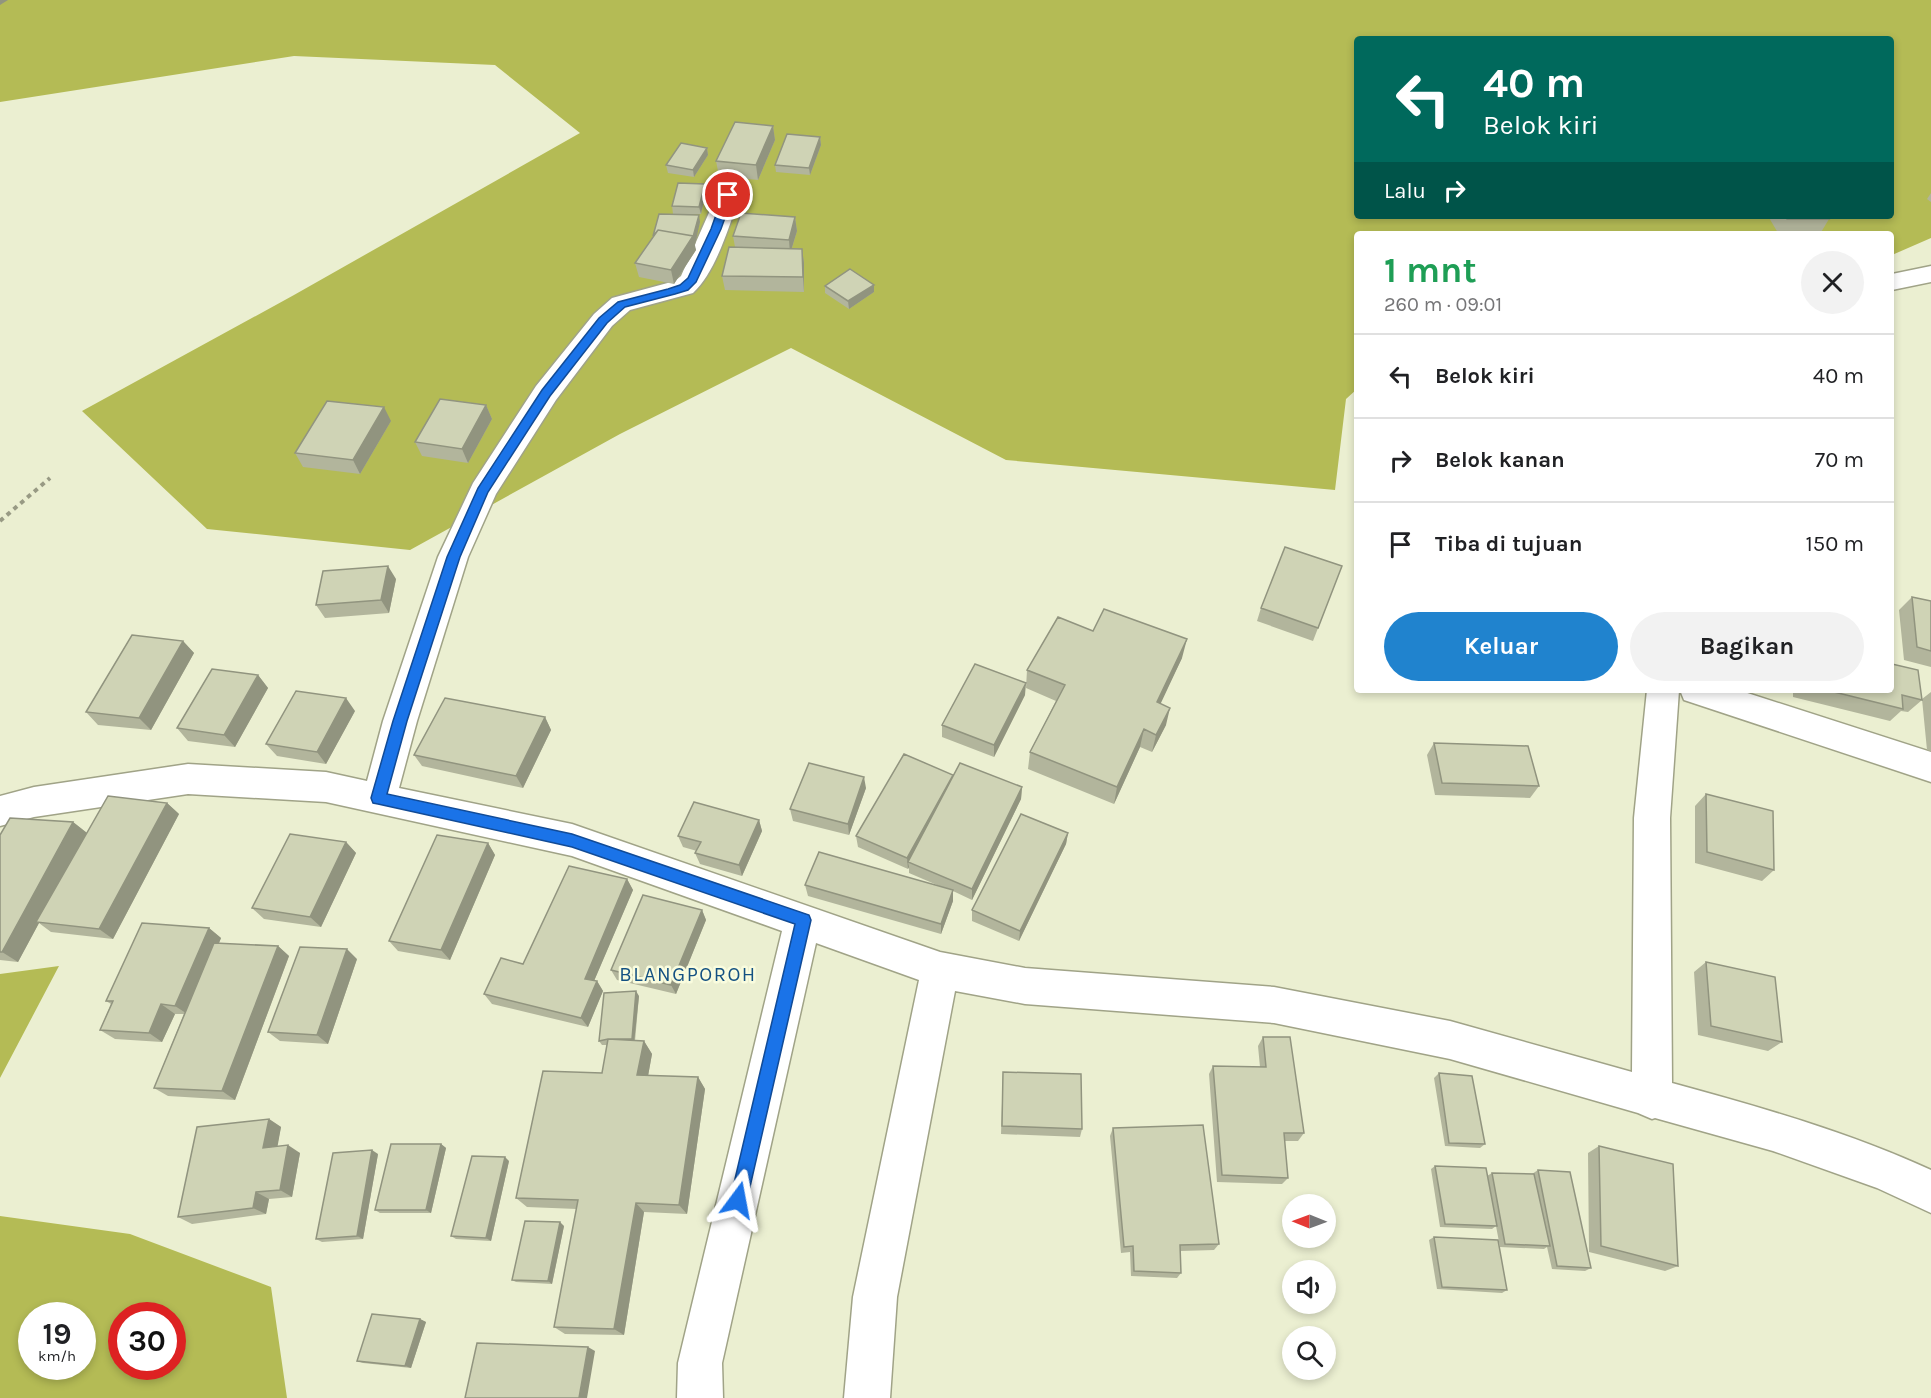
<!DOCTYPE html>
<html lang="id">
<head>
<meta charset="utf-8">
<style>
  :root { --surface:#fff; --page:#f2f2f2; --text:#202124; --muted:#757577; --line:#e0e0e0; --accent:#2083ce }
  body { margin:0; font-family:Karla,sans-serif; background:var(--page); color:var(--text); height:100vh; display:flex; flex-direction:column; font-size:22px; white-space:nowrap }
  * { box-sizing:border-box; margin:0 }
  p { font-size:20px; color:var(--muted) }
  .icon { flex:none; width:33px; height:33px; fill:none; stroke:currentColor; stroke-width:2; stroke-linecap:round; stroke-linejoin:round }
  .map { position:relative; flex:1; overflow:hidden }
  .details { position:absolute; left:1354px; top:231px; width:540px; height:462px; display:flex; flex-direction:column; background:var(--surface); border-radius:6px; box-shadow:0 3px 9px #0003 }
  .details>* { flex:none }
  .guide { position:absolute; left:1354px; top:36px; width:540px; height:183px; border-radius:6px; box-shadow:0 3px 9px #0003; background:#00695c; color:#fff; overflow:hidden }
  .needle { width:39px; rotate:271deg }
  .buttons { position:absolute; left:1282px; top:1194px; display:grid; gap:12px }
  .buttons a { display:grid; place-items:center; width:54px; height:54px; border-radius:50%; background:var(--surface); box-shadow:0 3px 9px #0003; font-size:30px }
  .speed { position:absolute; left:18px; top:1302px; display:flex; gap:12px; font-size:30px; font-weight:700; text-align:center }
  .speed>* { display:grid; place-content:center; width:78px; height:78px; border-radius:50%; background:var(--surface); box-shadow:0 3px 9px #0003; line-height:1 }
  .speed small { font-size:15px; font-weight:400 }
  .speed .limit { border:9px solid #d22; background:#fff; color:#111 }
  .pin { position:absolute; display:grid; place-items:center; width:51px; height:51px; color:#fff; margin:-26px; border:3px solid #fff; border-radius:50%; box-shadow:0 2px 6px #0007 }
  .me { position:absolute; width:66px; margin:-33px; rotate:13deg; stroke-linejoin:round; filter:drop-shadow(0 0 4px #0008) }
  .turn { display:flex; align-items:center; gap:21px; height:126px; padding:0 30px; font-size:27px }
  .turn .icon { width:78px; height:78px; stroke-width:2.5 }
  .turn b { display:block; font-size:42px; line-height:51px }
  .then { display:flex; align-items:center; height:57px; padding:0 30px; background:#0003; gap:12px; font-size:22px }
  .round { display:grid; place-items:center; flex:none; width:63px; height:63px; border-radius:32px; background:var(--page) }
  .headline { display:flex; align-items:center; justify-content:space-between; height:102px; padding:0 30px }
  h1 { font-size:36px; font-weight:700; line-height:45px; color:#1e9e55 }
  .action { display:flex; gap:12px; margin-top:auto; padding:12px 30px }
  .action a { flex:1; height:69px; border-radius:36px; background:var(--accent); color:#fff; font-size:24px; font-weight:700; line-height:69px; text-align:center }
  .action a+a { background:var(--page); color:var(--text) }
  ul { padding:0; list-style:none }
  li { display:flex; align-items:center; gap:18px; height:84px; padding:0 30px; border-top:2px solid var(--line) }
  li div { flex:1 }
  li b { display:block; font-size:22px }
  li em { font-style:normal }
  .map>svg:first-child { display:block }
</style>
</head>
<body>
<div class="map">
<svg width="1931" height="1398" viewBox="0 0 1931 1398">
  <rect width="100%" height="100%" fill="#ebefd1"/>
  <path fill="#b4bb55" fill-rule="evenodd" d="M0 0H1931V238L1892 255V234H1358L1357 389 1346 399 1335 490 1006 460 791 348 620 434 410 550 207 529 82 411 294 295 580 133 495 65 294 56 0 102ZM1358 39H1892V216H1358Z
    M59 966 0 1078V974Z
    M0 1216 130 1234 271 1287 287 1398H0ZM32 1316H82V1366H32ZM122 1316H172V1366H122Z"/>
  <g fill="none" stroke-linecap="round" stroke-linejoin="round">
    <defs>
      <path id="minor" d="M728 188 737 190 740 195C730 224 716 272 693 293L630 310 612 326 556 400 496 494 468 557 417 721 399 788 572 824 940 952 1025 968 1274 987 1450 1021 1632 1072 1634 818 1647 690H1679L1670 818 1672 1083C1760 1107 1848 1132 1931 1170V1213L1877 1188 1773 1151 1655 1118 1652 1119 1638 1113 1450 1059 1274 1023 1025 1004 955 991 897 1297 890 1398H844L853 1297 919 980 816 943 722 1363 723 1398H677L678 1363 782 931 572 856 326 802 188 794 34 817 0 826V796L34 787 188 764 326 772 367 781 383 721 438 557 473 483 536 386 594 314 612 298 675 281 681 276 719 190Z
        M1931 266V282L1892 290V274Z
        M1680 690H1738L1931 752V782L1684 700Z"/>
    </defs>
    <use href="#minor" stroke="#a0a387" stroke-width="3"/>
    <path stroke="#989a84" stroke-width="4" stroke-dasharray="4.5 4.5" stroke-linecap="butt" d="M0 521 50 478"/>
    <use href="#minor" fill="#fff" fill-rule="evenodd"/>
  </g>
  <path fill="#b2b59c" d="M773 126 775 140 758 180 719 176 716 161Z
    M820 137 821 145 810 175 776 172 775 165Z
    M707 148 708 155 694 177 668 173 666 165Z
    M706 191 701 214H673L672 206Z
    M1931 193V202L1927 199Z
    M1768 216H1827L1829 219 1820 234 1778 233Z
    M795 217 797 231 792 248 802 249 804 263V292L725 290 722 276 735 247 733 236Z
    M700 222 694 245 696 250 674 284 639 277 635 263Z
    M874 285V292L849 309 825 293V286Z
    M486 405 492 419 468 463 422 456 415 442Z
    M391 421 360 474 303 467 295 453Z
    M1342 566 1313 641 1257 621 1261 608Z
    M396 579 389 613 325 618 316 605Z
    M1912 597 1931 601V667L1904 660 1899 610Z
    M1093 631 1182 658 1160 703 1166 725 1152 752 1140 747 1114 804 1028 769 1030 752 1056 701 1026 688 1027 670Z
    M183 641 194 653 151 730 98 725 86 712Z
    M258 675 268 688 235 747 188 741 177 728Z
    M1793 690H1892L1922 700 1908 712 1901 711 1890 721 1793 697Z
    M1931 692V751L1927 750 1922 699Z
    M1025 695 994 757 942 737V725Z
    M355 711 326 764 277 756 266 744Z
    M545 717 551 730 523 788 422 766 414 755Z
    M1434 743 1539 786 1530 798 1435 795 1427 755Z
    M953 777 1022 787 1021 799 972 900 953 891V901L941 934 808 896 805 885 944 888 909 873V867L908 869 858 847 856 836Z
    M866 788 849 835 793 821 790 809Z
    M1706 794 1774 870 1762 881 1695 863V806Z
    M167 803 179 814 113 939 51 932 39 923 18 962 0 960V835L73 822 87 833Z
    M759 820 762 831 742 876 700 864 695 853 697 851 683 847 678 836Z
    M1068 833 1066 844 1019 941 972 921V910Z
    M346 842 356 853 321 927 264 919 252 908Z
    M488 843 495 855 450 960 398 951 389 941Z
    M627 879 633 890 594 981H597L603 991 588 1027 492 1004 484 994 523 964Z
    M702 910 706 920 676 994 617 980 611 970Z
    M209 928 221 938 219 943 278 946 289 956 235 1100 168 1096 154 1088 184 1014H175L162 1042 115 1039 100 1030 111 1004 106 1001Z
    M357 959 328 1044 280 1041 268 1032Z
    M1706 962 1782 1042 1768 1051 1698 1035 1694 972Z
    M639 996 635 1041H644L652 1054 648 1076 698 1077 705 1089 687 1214 644 1212 624 1335 565 1334 554 1327 577 1209 527 1207 516 1198 602 1073 607 1045H602L599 1041Z
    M1263 1037 1304 1133 1298 1141H1284L1288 1178 1282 1184 1217 1182 1209 1074 1213 1066 1260 1067 1258 1046Z
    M1003 1072 1082 1129 1080 1137 1001 1134Z
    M1439 1073 1485 1144 1480 1148 1445 1146 1434 1078Z
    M269 1119 281 1127 277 1146 300 1153 292 1197 269 1199 266 1214 192 1224 178 1217Z
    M1113 1128 1219 1244 1214 1250 1181 1251V1273L1177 1278 1131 1276 1130 1252 1121 1253 1110 1136Z
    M441 1144 446 1148 431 1213H380L375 1210Z
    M1599 1146 1678 1266 1665 1271 1589 1252 1588 1153Z
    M378 1154 363 1239 322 1242 316 1239Z
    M509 1161 491 1241 456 1239 451 1236Z
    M1435 1166 1487 1176 1492 1173 1532 1174 1538 1170 1591 1268 1585 1271 1552 1269 1547 1247 1544 1249 1500 1247 1496 1226 1492 1229 1440 1227 1431 1169Z
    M564 1226 552 1284 516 1282 512 1280Z
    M1434 1237 1507 1290 1502 1293 1437 1289 1429 1240Z
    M420 1319 426 1322 411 1368 363 1363 357 1361Z"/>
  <path fill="#91947f" d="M0 0H8L0 5Z
    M773 126 775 140 758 180 756 165Z
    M820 137 821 145 810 175 809 168Z
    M707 148 708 155 694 177 693 170Z
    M705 184 706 191 701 214 699 207Z
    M699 215 700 222 695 245 693 237Z
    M795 217 797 231 790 254 789 240Z
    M693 236 696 250 674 284 671 270Z
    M802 249 804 263V292L803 277Z
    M874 285V292L849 309 848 301Z
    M486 405 492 419 468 463 462 449Z
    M384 407 391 421 360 474 353 460Z
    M388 566 396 579 389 613 381 600Z
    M1187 639 1182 658 1153 720 1157 702Z
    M183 641 194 653 151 730 139 718Z
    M258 675 268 688 235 747 224 735Z
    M1026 683 1025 695 994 757V745Z
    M346 698 355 711 326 764 317 752Z
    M1170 708 1166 725 1152 752 1156 735Z
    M545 717 551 730 523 788 516 776Z
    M1144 729 1140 747 1114 804 1117 787Z
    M953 775V786L908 862 909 867 908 869 907 858Z
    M864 777 866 788 849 835 848 824Z
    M1022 787 1021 799 972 900V889Z
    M167 803 179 814 113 939 99 929Z
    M759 820 762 831 742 876 739 865Z
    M73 822 87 833 36 922 39 923 18 962 2 952Z
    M1068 833 1066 844 1019 941 1020 931Z
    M346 842 356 853 321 927 310 917Z
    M488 843 495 855 450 960 441 950Z
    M627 879 633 890 591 988 585 979Z
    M953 890V901L941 934V924Z
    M702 910 706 920 676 994 671 985Z
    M209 928 221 938 189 1015 175 1006Z
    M278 946 289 956 235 1100 222 1091Z
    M347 949 357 959 328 1044 317 1035Z
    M597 981 603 991 588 1027 581 1018Z
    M636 991 639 996 634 1043 632 1039Z
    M161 1004 175 1014 162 1042 149 1033Z
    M644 1041 652 1054 646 1087 637 1075Z
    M698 1077 705 1089 687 1214 679 1205Z
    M269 1119 281 1127 276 1155 263 1148Z
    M441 1144 446 1148 431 1213 426 1210Z
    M288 1145 300 1153 292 1197 280 1190Z
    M372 1150 378 1154 363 1239 357 1236Z
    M505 1157 509 1161 491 1241 486 1238Z
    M256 1192 269 1199 266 1214 253 1208Z
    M636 1203 644 1212 624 1335 614 1329Z
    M560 1222 564 1226 552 1284 548 1281Z
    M420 1319 426 1322 411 1368 405 1366Z
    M588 1347 595 1351 587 1398H579Z"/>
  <path fill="#cfd3b5" stroke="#91947f" stroke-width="1.5" d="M735 122 773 126 756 165 716 161Z
    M787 134 820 137 809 168 775 165Z
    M681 143 707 148 693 170 666 165Z
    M678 183 705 184 699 207 672 206Z
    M741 213 795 217 789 240 733 236Z
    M659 214 699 215 693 237V236L658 230 653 236Z
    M1785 216H1827L1829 219H1787Z
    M658 230 693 236 671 270 635 263Z
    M729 247 802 249 803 277 722 276Z
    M850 269 874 285 848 301 825 286Z
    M440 399 486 405 462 449 415 442Z
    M327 401 384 407 353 460 295 453Z
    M1285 547 1342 566 1318 628 1261 608Z
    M388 566 381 600 316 605 323 571Z
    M1912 597 1931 601V651L1917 647Z
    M1104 609 1187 639 1157 702 1170 708 1156 735 1144 729 1117 787 1030 752 1065 685 1027 670 1058 617 1093 631Z
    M132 635 183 641 139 718 86 712Z
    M975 664 1026 683 994 745 942 725Z
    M1892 664 1918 670 1922 700 1902 695 1903 709 1826 690H1892Z
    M212 669 258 675 224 735 177 728Z
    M296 691 346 698 317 752 266 744Z
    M445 698 545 717 516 776 414 755Z
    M1434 743 1528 746 1539 786 1442 783Z
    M904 754 953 775 907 858 856 836Z
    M809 763 864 777 848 824 790 809Z
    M960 763 1022 787 972 889 908 862Z
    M1706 794 1773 811 1774 870 1707 852Z
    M108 796 167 803 99 929 36 922Z
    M694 802 759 820 739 865 695 853 701 842 678 836Z
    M1021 814 1068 833 1020 931 972 910Z
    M10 818 73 822 2 952H0V835Z
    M290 834 346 842 310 917 252 908Z
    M437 835 488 843 441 950 389 941Z
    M819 852 953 890 941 924 805 885Z
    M569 866 627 879 585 979 597 981 581 1018 484 994 501 958 523 964Z
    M643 895 702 910 671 985 611 970Z
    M142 923 209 928 175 1006 161 1004 149 1033 100 1030 113 1001H106Z
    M214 943 278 946 222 1091 154 1088Z
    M300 947 347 949 317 1035 268 1032Z
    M1706 962 1775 977 1782 1042 1711 1026Z
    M636 991 632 1039H608L599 1041 604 993Z
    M1263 1037H1290L1304 1133H1284L1288 1178 1222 1175 1213 1066 1266 1067Z
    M608 1039 644 1041 637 1075 698 1077 679 1205 636 1203 614 1329 554 1327 578 1200 516 1198 543 1071 602 1073Z
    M1003 1072 1081 1074 1082 1129 1002 1126Z
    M1439 1073 1472 1076 1485 1144 1449 1143Z
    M269 1119 263 1148 288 1145 280 1190 256 1192 253 1208 178 1217 197 1127Z
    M1203 1125 1219 1244 1180 1245 1181 1273 1134 1271 1133 1246 1124 1247 1113 1128Z
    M391 1144H441L426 1210H375Z
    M1599 1146 1673 1164 1678 1266 1601 1246Z
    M372 1150 357 1236 316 1239 333 1153Z
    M472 1156 505 1157 486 1238 451 1236Z
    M1435 1166 1486 1168 1497 1226 1445 1224Z
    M1538 1170 1570 1172 1591 1268 1557 1266Z
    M1492 1173 1534 1174 1550 1246 1505 1244Z
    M525 1221 560 1222 548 1281 512 1280Z
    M1434 1237 1498 1240 1507 1290 1442 1287Z
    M372 1314 420 1319 405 1366 357 1361Z
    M477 1343 588 1347 579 1398H465Z"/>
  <path fill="#1a73e8" stroke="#114b97" stroke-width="1.5" d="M728 192 733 195 721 229 696 282 688 290 675 294 625 307 607 323 550 396 488 492 460 557 407 721 387 794 572 834 809 915 811 920 747 1200 744 1206 738 1208 732 1206 730 1200 795 924 572 847 378 804 373 803 371 798 393 721 447 557 478 488 542 390 599 318 618 302 668 289 680 285 688 278 711 229 723 195Z"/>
  <g text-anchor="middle" stroke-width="5" stroke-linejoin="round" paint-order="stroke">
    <g font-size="20" letter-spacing="1.5" fill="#145182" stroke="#f9fcde">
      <text x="688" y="981">BLANGPOROH</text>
    </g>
  </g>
</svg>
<div class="buttons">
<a><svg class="needle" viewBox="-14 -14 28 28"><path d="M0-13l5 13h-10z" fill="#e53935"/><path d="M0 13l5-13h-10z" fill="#757577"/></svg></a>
<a><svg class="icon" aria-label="sound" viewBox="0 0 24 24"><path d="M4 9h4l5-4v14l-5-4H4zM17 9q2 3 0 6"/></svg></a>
<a><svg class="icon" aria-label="search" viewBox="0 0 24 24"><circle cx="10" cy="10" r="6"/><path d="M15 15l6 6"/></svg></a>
</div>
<div class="speed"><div>19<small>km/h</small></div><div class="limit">30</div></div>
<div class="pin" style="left:728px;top:195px;background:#d93025"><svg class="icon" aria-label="arrive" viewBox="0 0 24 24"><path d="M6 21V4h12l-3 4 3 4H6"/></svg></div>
<svg class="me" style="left:738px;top:1200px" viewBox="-20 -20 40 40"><path d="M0-17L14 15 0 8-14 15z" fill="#1a73e8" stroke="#fff" stroke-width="4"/></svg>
<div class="guide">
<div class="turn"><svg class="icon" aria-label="left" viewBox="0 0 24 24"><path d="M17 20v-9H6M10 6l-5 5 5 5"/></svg><div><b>40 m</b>Belok kiri</div></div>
<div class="then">Lalu<svg class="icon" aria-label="right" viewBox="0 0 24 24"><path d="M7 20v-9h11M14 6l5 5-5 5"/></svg></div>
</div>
<section class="details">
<div class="headline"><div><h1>1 mnt</h1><p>260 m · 09:01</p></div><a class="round"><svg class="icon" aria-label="close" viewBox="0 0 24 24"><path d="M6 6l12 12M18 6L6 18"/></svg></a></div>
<ul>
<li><svg class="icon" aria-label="left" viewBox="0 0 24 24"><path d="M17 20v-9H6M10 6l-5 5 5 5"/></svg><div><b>Belok kiri</b></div><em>40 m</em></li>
<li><svg class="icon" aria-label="right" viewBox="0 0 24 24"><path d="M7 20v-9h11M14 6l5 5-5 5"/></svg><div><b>Belok kanan</b></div><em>70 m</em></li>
<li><svg class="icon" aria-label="arrive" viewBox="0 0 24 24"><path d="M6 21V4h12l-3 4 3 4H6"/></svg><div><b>Tiba di tujuan</b></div><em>150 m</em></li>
</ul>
<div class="action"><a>Keluar</a><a>Bagikan</a></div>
</section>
</div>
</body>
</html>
